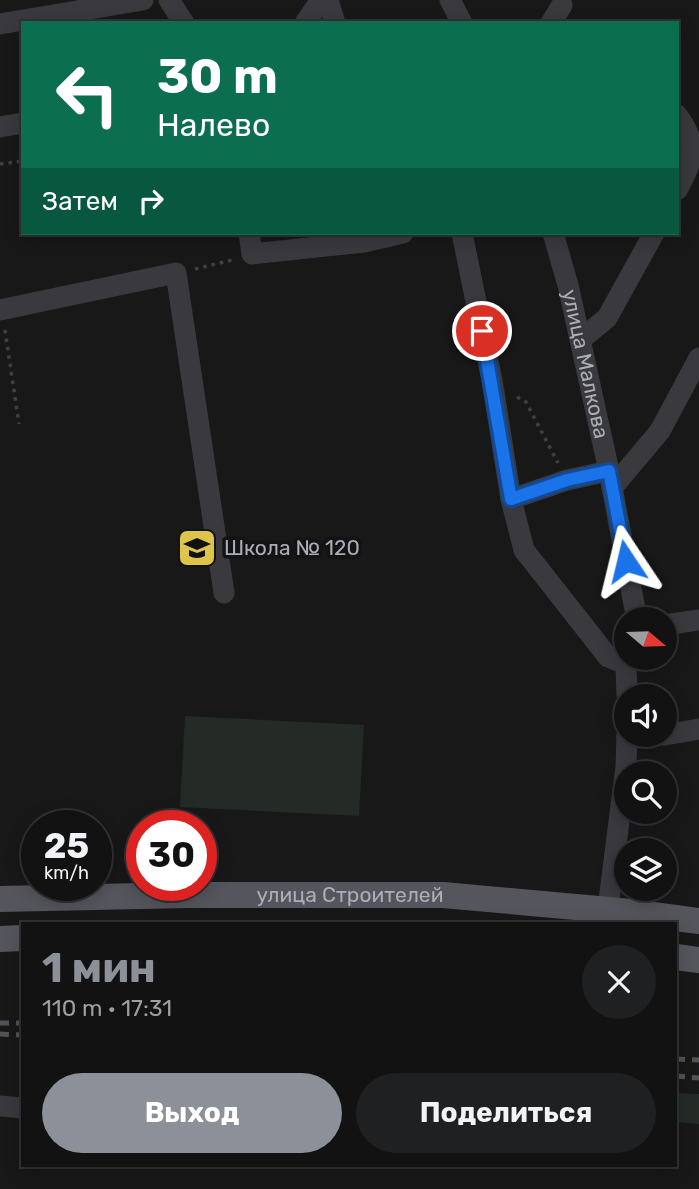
<!DOCTYPE html>
<html lang="ru">
<head>
<meta charset="utf-8">
<style>
  :root { --surface:#121213; --page:#1f2021; --text:#f1f3f6; --muted:#9c9ea0; --line:#313233; --accent:#8c9099 }
  body { margin:0; font-family:Rubik,sans-serif; background:var(--page); color:var(--text); height:100vh; display:flex; flex-direction:column; font-size:26px; white-space:nowrap }
  * { box-sizing:border-box; margin:0 }
  p { font-size:23px; color:var(--muted) }
  .icon { flex:none; width:38px; height:38px; fill:none; stroke:currentColor; stroke-width:2; stroke-linecap:round; stroke-linejoin:round }
  .map { position:relative; flex:1; overflow:hidden }
  .panel { position:absolute; left:21px; top:922px; width:656px; height:245px; display:flex; flex-direction:column; background:var(--surface); border-radius:0px; box-shadow:0 4px 18px #0003,0 0 0 2px var(--line) }
  .panel>* { flex:none }
  .top-card { position:absolute; left:21px; top:21px; width:658px; height:214px; border-radius:0px; box-shadow:0 4px 18px #0003,0 0 0 2px var(--line); background:#0b6e4f; color:#fff; overflow:hidden }
  .needle { width:46px; rotate:109deg }
  .fabs { position:absolute; left:614px; top:607px; display:grid; gap:14px }
  .fabs a { display:grid; place-items:center; width:63px; height:63px; border-radius:50%; background:var(--surface); box-shadow:0 4px 18px #0003,0 0 0 2px var(--line); font-size:35px }
  .speed { position:absolute; left:21px; top:810px; display:flex; gap:14px; font-size:35px; font-weight:700; text-align:center }
  .speed>* { display:grid; place-content:center; width:91px; height:91px; border-radius:50%; background:var(--surface); box-shadow:0 4px 18px #0003,0 0 0 2px var(--line); line-height:1 }
  .speed small { font-size:18px; font-weight:400 }
  .speed .limit { border:10px solid #d22; background:#fff; color:#111 }
  .pin { position:absolute; display:grid; place-items:center; width:60px; height:60px; color:#fff; margin:-30px; border:4px solid #fff; border-radius:50%; box-shadow:0 2px 7px #0007 }
  .me { position:absolute; width:77px; margin:-38px; rotate:350deg; stroke-linejoin:round; filter:drop-shadow(0 0 5px #0008) }
  .turn { display:flex; align-items:center; gap:24px; height:147px; padding:0 21px; font-size:32px }
  .turn .icon { width:91px; height:91px; stroke-width:2.5 }
  .turn b { display:block; font-size:49px; line-height:60px }
  .then { display:flex; align-items:center; height:66px; padding:0 21px; background:#0003; gap:14px; font-size:26px }
  .round { display:grid; place-items:center; flex:none; width:74px; height:74px; border-radius:37px; background:var(--page) }
  .overview { display:flex; align-items:center; justify-content:space-between; height:119px; padding:0 21px }
  h1 { font-size:42px; font-weight:700; line-height:52px; color:var(--accent) }
  .button { display:flex; gap:14px; margin-top:auto; padding:14px 21px }
  .button a { flex:1; height:80px; border-radius:42px; background:var(--accent); color:#fff; font-size:28px; font-weight:700; line-height:80px; text-align:center }
  .button a+a { background:var(--page); color:var(--text) }
  .map>svg:first-child { display:block }
</style>
</head>
<body>
<div class="map">
<svg width="699" height="1189" viewBox="0 0 699 1189">
  <rect width="100%" height="100%" fill="#181819"/>
  <path fill="#242b26" d="M185 716 364 725 359 816 180 807Z
    M676 1093 699 1094V1124L676 1122Z"/>
  <g fill="none" stroke-linecap="round" stroke-linejoin="round">
    <path stroke="#3f4045" stroke-width="3.5" stroke-dasharray="3.5 5" stroke-linecap="butt" d="M0 164 23 161
      M195 269 232 260
      M5 330 19 424
      M517 397 526 402 558 463"/>
    <g stroke="#39393e" stroke-width="21">
      <path d="M169 0 184 23"/>
      <path d="M328 0 335 23"/>
      <path d="M450 0 462 23"/>
      <path d="M305 23 321 0"/>
      <path d="M551 23 562 5"/>
      <path d="M0 24 143 0"/>
      <path d="M677 115C699 144 694 159 677 190"/>
      <path d="M0 127 23 123"/>
      <path d="M249 233 252 254 364 242 403 233"/>
      <path d="M462 233 492 380 511 499 524 550 608 657 626 664"/>
      <path id="s1" d="M553 233 568 285 609 471 637 620"/>
      <path d="M0 310 176 273 224 593"/>
      <path d="M580 340 607 318 654 233"/>
      <path d="M612 488 660 431 699 358"/>
      <path d="M511 499 567 480 609 471"/>
      <path d="M665 625 699 620"/>
      <path d="M627 696 626 664 628 658"/>
      <path d="M665 735 699 729"/>
      <path d="M627 736 663 735"/>
      <path d="M606 924 626 766 627 735"/>
      <path d="M0 1106 23 1108"/>
    </g>
    <g stroke="#55565d" stroke-width="26">
      <path id="s2" d="M0 899 189 895H443L631 912 699 921"/>
      <path d="M0 939 23 938"/>
      <path d="M676 957 699 960"/>
    </g>
    <path stroke="#525359" stroke-width="5" stroke-dasharray="9 7" stroke-linecap="butt" d="M0 1023H23
      M0 1034 23 1035
      M676 1059 699 1060
      M676 1076 699 1078"/>
  </g>
  <g fill="none" stroke-linecap="round" stroke-linejoin="round">
    <defs>
      <path id="route" d="M482 331 511 499 567 480 609 471 626 561"/>
    </defs>
    <use href="#route" stroke="#114b97" stroke-width="18"/>
    <use href="#route" stroke="#1a73e8" stroke-width="12"/>
  </g>
  <defs>
    <symbol id="school-square" viewBox="-11 -11 22 22"><rect x="-9" y="-9" width="18" height="18" rx="4" fill="#dec44b" stroke="#131314"/><path d="M0-5L7-2L0 1L-7-2ZM-4 1L0 2.5L4 1V4Q0 6-4 4Z" fill="#111"/></symbol>
  </defs>
  <g fill-rule="evenodd">
    <use href="#school-square" x="175" y="526" width="44" height="44"/>
  </g>
  <g text-anchor="middle" stroke-width="7" stroke-linejoin="round" paint-order="stroke">
    <g font-size="21" fill="#abadb8" stroke="#131314">
      <text dy="7" stroke="none"><textPath href="#s1" startOffset="135">улица Малкова</textPath></text>
      <text dy="7" stroke="none"><textPath href="#s2" startOffset="350">улица Строителей</textPath></text>
    </g>
    <g font-size="21" fill="#abadb8" stroke="#131314" text-anchor="start">
      <text x="224" y="555">Школа № 120</text>
    </g>
  </g>
</svg>
<div class="fabs">
<a><svg class="needle" viewBox="-14 -14 28 28"><path d="M0-13l5 13h-10z" fill="#e53935"/><path d="M0 13l5-13h-10z" fill="#9c9ea0"/></svg></a>
<a><svg class="icon" aria-label="sound" viewBox="0 0 24 24"><path d="M4 9h4l5-4v14l-5-4H4zM17 9q2 3 0 6"/></svg></a>
<a><svg class="icon" aria-label="search" viewBox="0 0 24 24"><circle cx="10" cy="10" r="6"/><path d="M15 15l6 6"/></svg></a>
<a><svg class="icon" aria-label="layers" viewBox="0 0 24 24"><path d="M12 4l9 5-9 5-9-5zM3 14l9 5 9-5"/></svg></a>
</div>
<div class="speed"><div>25<small>km/h</small></div><div class="limit">30</div></div>
<div class="pin" style="left:482px;top:331px;background:#d93025"><svg class="icon" aria-label="arrive" viewBox="0 0 24 24"><path d="M6 21V4h12l-3 4 3 4H6"/></svg></div>
<svg class="me" style="left:626px;top:561px" viewBox="-20 -20 40 40"><path d="M0-17L14 15 0 8-14 15z" fill="#1a73e8" stroke="#fff" stroke-width="4"/></svg>
<div class="top-card">
<div class="turn"><svg class="icon" aria-label="left" viewBox="0 0 24 24"><path d="M17 20v-9H6M10 6l-5 5 5 5"/></svg><div><b>30 m</b>Налево</div></div>
<div class="then">Затем<svg class="icon" aria-label="right" viewBox="0 0 24 24"><path d="M7 20v-9h11M14 6l5 5-5 5"/></svg></div>
</div>
<section class="panel">
<div class="overview"><div><h1>1 мин</h1><p>110 m · 17:31</p></div><a class="round"><svg class="icon" aria-label="close" viewBox="0 0 24 24"><path d="M6 6l12 12M18 6L6 18"/></svg></a></div>
<div class="button"><a>Выход</a><a>Поделиться</a></div>
</section>
</div>
</body>
</html>
